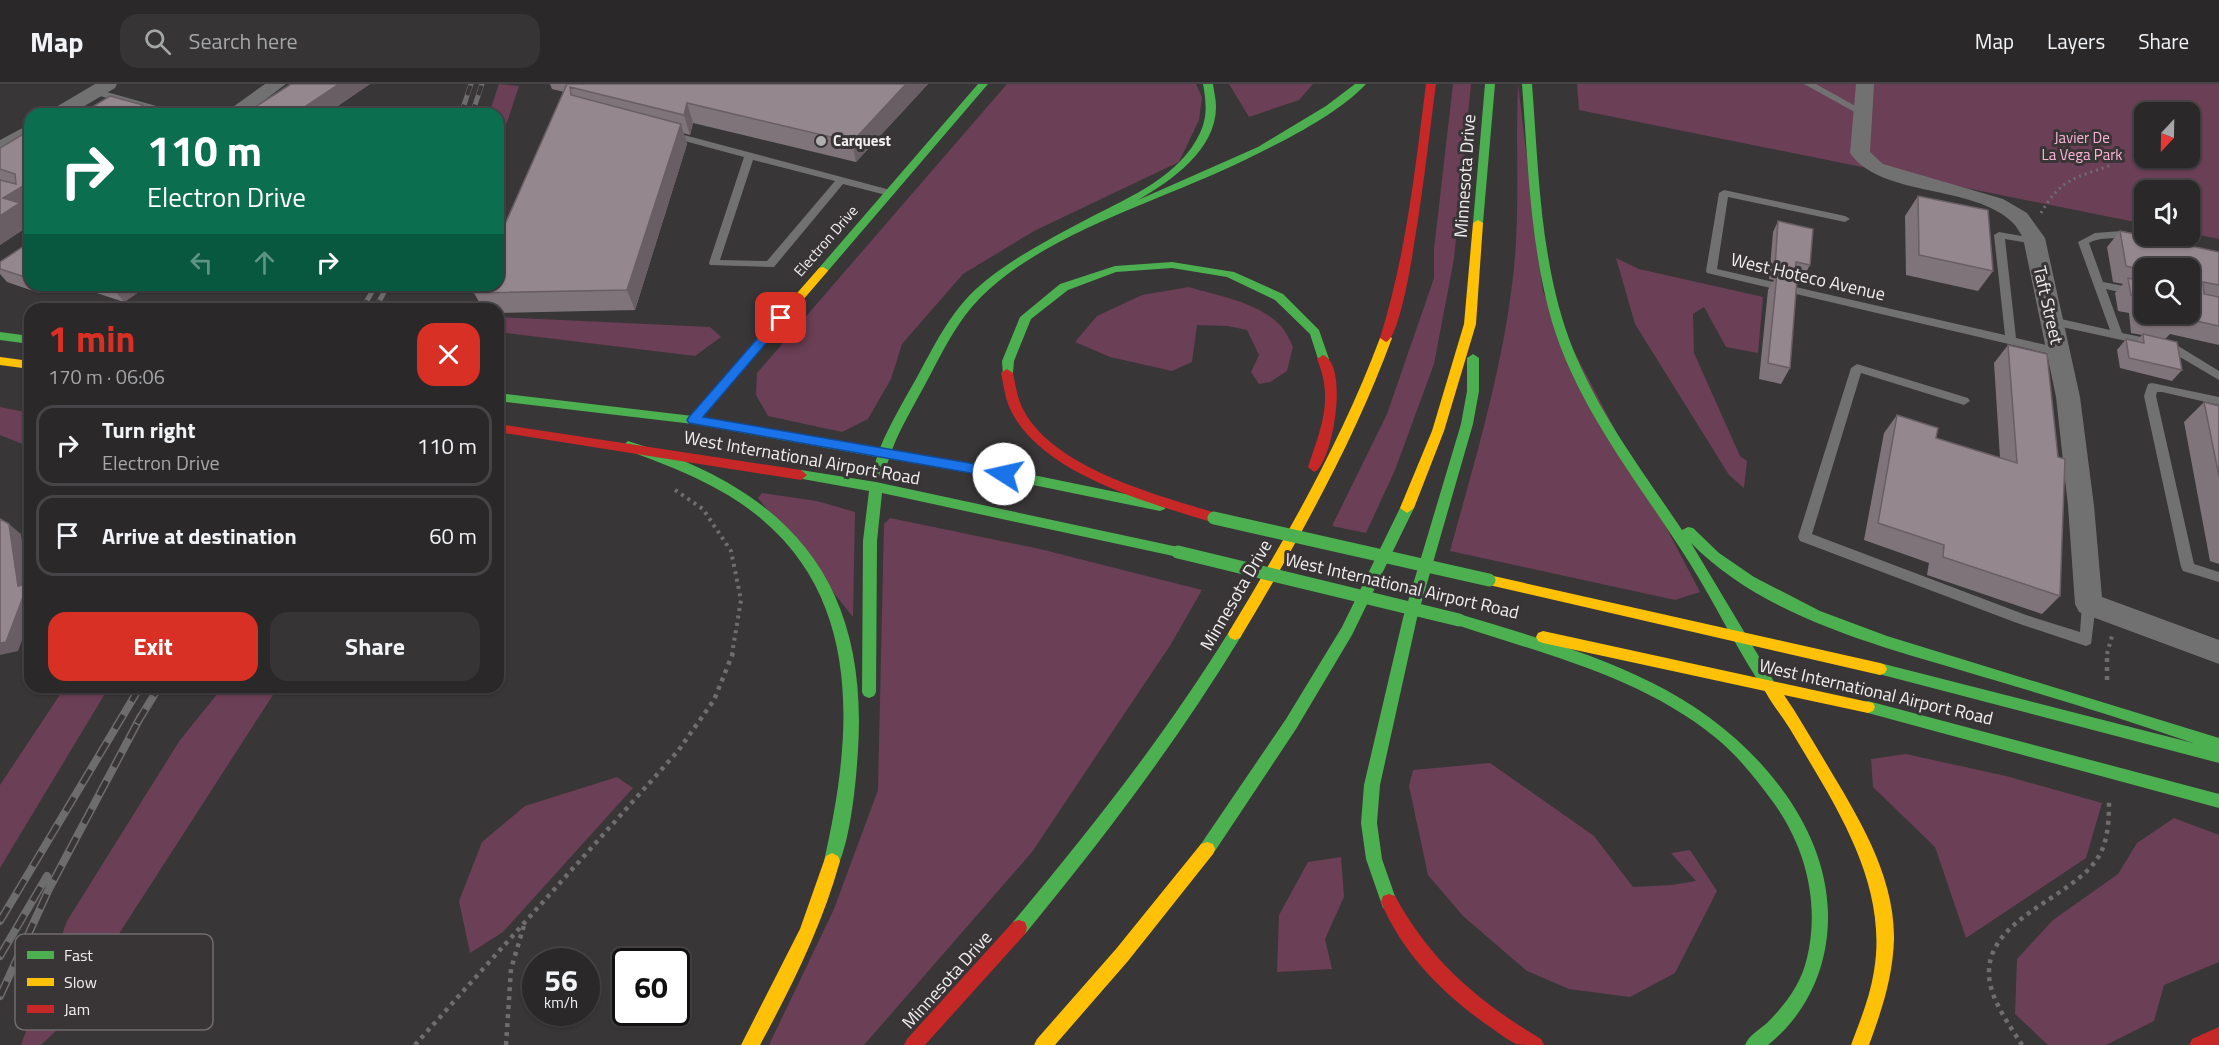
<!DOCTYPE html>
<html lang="en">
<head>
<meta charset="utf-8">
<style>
  :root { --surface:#2a2829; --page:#363435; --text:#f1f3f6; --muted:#a5a6a8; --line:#464446; --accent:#d93025 }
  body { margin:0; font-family:"Titillium Web",sans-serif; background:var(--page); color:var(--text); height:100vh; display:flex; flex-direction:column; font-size:22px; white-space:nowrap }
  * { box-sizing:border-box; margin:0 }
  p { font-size:20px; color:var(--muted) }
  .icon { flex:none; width:33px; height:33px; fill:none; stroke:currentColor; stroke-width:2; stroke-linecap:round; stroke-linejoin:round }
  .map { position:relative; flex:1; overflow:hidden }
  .side { position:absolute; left:24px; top:219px; width:480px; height:390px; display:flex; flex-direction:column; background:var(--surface); border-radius:18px; box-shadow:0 2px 4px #0004,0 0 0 2px var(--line) }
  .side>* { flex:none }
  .hud { position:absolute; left:24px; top:24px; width:480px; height:183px; border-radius:18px; box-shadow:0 2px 4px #0004,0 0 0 2px var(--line); background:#0b6e4f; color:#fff; overflow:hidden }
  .needle { width:39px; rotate:202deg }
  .tools { position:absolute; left:2134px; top:18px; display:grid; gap:12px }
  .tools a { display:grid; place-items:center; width:66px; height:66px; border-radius:12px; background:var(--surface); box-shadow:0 2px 4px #0004,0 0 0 2px var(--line); font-size:30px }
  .speed { position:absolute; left:522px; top:864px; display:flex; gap:12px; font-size:30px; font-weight:700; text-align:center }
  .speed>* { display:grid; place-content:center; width:78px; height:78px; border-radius:50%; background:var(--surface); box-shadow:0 2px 4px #0004,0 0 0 2px var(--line); line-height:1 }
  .speed small { font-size:15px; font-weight:400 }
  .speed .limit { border:3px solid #111; border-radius:9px; background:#fff; color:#111 }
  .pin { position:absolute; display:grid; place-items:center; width:51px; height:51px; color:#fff; margin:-26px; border-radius:12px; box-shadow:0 3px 9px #0006 }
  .me { position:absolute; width:66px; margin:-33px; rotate:280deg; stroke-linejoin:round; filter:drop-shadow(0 0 4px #0008) }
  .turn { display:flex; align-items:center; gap:21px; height:126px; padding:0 24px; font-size:27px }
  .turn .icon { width:78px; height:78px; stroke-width:2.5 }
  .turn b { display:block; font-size:42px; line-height:51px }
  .lanes { display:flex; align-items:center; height:57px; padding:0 24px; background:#0003; justify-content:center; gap:30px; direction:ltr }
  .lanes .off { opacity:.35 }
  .round { display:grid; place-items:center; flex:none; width:63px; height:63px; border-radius:18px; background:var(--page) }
  .summary { display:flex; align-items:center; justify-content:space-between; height:102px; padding:0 24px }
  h1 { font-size:36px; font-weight:700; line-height:45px; color:var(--accent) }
  .button { display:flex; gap:12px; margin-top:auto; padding:12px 24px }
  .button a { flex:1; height:69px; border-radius:18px; background:var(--accent); color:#fff; font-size:24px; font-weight:700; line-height:69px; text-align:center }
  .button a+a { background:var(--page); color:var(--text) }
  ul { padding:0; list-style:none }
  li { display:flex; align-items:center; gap:18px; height:81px; margin:0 12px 9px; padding:0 12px; border:3px solid var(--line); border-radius:18px }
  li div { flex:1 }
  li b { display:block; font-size:22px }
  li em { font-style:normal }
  header { display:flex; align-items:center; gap:36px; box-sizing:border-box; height:84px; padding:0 30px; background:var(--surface); border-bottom:2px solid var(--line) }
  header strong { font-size:28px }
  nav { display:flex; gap:33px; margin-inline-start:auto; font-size:21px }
  .search { width:420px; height:54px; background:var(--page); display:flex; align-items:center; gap:15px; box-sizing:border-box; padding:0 21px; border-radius:18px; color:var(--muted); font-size:22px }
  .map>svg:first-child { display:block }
</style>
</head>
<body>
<header>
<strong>Map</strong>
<div class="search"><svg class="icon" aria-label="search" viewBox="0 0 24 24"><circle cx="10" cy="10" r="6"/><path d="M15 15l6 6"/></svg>Search here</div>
<nav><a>Map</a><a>Layers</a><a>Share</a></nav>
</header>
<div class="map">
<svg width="2219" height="961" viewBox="0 0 2219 961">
  <rect width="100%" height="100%" fill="#383637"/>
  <path fill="#6b3f55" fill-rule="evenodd" d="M499 0 519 2 498 65V30H489Z
    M1007 0H1196L1202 13 1199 36 1179 78 1034 147 963 190 902 260 891 295 868 335 842 348 768 332 756 311 757 289Z
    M1229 0H1313L1299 16 1249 33Z
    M1453 0H1471L1454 175 1434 280 1395 386 1366 449 1332 442 1387 330 1434 194V165Z
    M1518 0 1543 208 1700 508 1675 516 1450 467C1474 379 1501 291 1512 201 1521 134 1515 67 1518 0Z
    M1577 0H2219V155L2190 149V106H2145V140L1579 26ZM2145 28H2190V74H2145Z
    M1616 174 1639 185 1763 213 1758 269 1726 263 1704 223 1693 230 1694 269 1740 372 1747 377 1744 404 1729 391 1635 240Z
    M1189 203C1219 212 1258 218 1281 242 1286 248 1290 256 1293 263L1287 287 1270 298 1259 300 1251 288 1259 271 1247 246 1228 242 1197 241 1192 278 1172 287 1110 273 1075 258 1097 232 1142 211Z
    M498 233 710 243 721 253 695 272 498 248Z
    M0 323 30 329V363L0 351Z
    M762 409 817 417 855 428 853 533 758 414Z
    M890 434 1040 465 1202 506 1171 560 1032 768 864 961H769L834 825 878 706 884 440Z
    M65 603H109L0 784V701Z
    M223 603H278L57 946 41 961H21L67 837 180 656Z
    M1906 670 2006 692 2102 719 2086 774 1966 854 1935 763 1873 703 1871 675Z
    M1490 679 1594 752 1633 803 1672 801 1696 797 1671 769 1690 766 1717 807 1675 889 1630 913 1569 905 1527 887 1463 832 1428 791 1409 702 1413 686Z
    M617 693 633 704 503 848 470 869 459 817 482 758 525 722Z
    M2174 734 2219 751V878L2164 901 2154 937 2106 961H2048L2015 930 2017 875 2053 836 2118 790 2137 759Z
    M1341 773 1344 813 1325 855 1332 885 1277 888 1279 831 1308 778Z"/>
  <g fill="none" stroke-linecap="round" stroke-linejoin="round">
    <path stroke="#6f6e6e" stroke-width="3" stroke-dasharray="2 4" stroke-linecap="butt" d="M2041 129C2061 94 2076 94 2111 81"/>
    <path stroke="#6f6e6e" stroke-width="4" stroke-dasharray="3 4.5" stroke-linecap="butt" d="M675 406 703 425 731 467 741 516 732 570
      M2107 570 2112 552"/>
    <path stroke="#6f6e6e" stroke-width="4.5" stroke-dasharray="4 5" stroke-linecap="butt" d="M2107 596V569
      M415 961 678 667 714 616 733 569
      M506 961 511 885 525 838
      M2022 961C2009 940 1988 913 1989 887 1990 834 2072 813 2097 775 2108 759 2109 737 2109 718"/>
    <path fill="#727171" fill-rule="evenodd" d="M1804 0H1816L1868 29 1860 31Z
      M96 5 167 25 172 30H162L93 10V6Z
      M669 47 894 107 895 109 890 112 843 100 774 183 710 181 709 179 744 73 666 52 664 50ZM753 76 835 97 767 177 720 176Z
      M1724 106 1845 132 1850 135 1845 138 1728 113 1717 185 2005 251 1994 151 1999 148 2038 155 2039 157 2034 160 2005 155 2016 254 2063 265 2065 268 2059 272 1707 189 1706 187 1719 109Z
      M2121 147 2139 150 2140 152C2132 158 2105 150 2089 159L2103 198 2145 206V214L2106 205 2122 249 2175 260 2219 287V296L2168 266 2048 240 2046 237 2052 233 2110 246 2078 158 2095 149Z
      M1857 280 1968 314 1970 317 1964 321 1861 289 1812 450 2026 531 2080 548 2082 520 2084 516H2094L2096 520 2091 560 2086 562 2017 539 1800 457 1798 453 1851 284Z
      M2152 299 2219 313V321L2162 308H2157L2156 312 2194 480 2219 488V498L2183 487 2181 483 2144 312 2148 300Z"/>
    <path fill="#727171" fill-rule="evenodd" d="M95 0H117L115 4 71 30H48L51 26Z
      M265 0H286L246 30H223Z
      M1856 0H1874L1870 68 1883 80 2003 115 2027 129 2045 154 2080 313 2094 422 2102 513 2219 556V580L2079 528 2075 520 2068 422 2056 313 2023 154C2020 149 2017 143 2013 139 1975 100 1881 114 1850 69Z
      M30 40V54L0 70V56Z"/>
    <path fill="#4caf50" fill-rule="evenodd" d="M978 0H988L827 188H819V184Z
      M1203 0H1213C1214 8 1216 15 1216 23 1216 66 1171 97 1138 116L1258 63 1326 22 1355 0H1366C1338 30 1284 57 1247 75 1164 116 1046 148 981 213 957 237 943 267 927 297 915 320 901 342 892 366L1004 385 1160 417 1165 419 1166 422 1165 425 1160 427 1004 395 889 375 883 390 879 392 873 387 877 373 693 340 498 317V309L693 332 880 364C890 340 903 318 916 295 933 264 949 230 976 205 1009 175 1052 154 1091 133 1130 113 1180 92 1200 49 1208 32 1206 17 1203 0Z
      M1485 0H1495L1483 139 1478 142 1473 139Z
      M1522 0H1532C1539 90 1540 186 1575 270 1602 334 1644 389 1682 446L1688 443 1693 444 1719 469 1754 493 1820 527 1887 552 2219 654V679L1875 589 1873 585 1875 581 1880 579 2193 659C2127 636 2060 616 1994 596 1892 565 1767 537 1691 459L1779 606 1777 610 1772 612 1767 610C1738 568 1716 521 1689 478 1640 400 1579 327 1552 238 1530 161 1528 79 1522 0Z
      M1172 178 1234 188 1283 210 1319 246 1329 275 1327 278H1319L1310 250 1275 216 1227 193 1172 184 1116 188 1068 206 1031 235 1014 277 1013 289 1007 293 1003 292 1002 277 1020 233 1060 200 1115 182Z
      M0 248 30 252V260L0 256Z
      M1473 270 1479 274V307L1473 340 1417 534 1380 701 1377 739 1382 775 1397 818 1395 824 1389 826 1383 824 1366 775 1361 739 1364 701 1403 534 1461 340 1467 307V274Z
      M628 357C787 405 869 495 858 666 856 699 851 752 838 782L832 785 826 782 824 777C852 654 865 515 754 429 716 399 669 382 624 365L622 362Z
      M801 386 876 398 1178 463 1183 464 1185 468 1183 472 1178 473 882 409 877 457 876 608 874 612 869 614 864 612 862 608 863 457 869 407 797 394 795 391Z
      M1407 419 1414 424 1352 551 1296 645 1213 770 1207 772 1201 770 1199 765 1201 760 1286 635 1342 543 1400 424Z
      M1459 530C1581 567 1701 597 1781 704 1808 740 1827 783 1828 829 1829 881 1808 929 1768 961H1745C1749 951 1759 946 1767 939 1786 920 1801 900 1807 874 1820 820 1806 763 1773 718 1756 695 1738 672 1716 654 1640 592 1545 571 1454 540L1452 536 1454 532Z
      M1235 544 1240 546 1242 550 1240 554C1176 659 1103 755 1025 850L1019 852 1013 850 1011 844 1013 838C1091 745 1166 650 1230 546Z
      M1868 617 2219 710V724L1868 629 1863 627 1861 623 1863 619Z"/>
    <path fill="#ffc107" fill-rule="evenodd" d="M1478 136 1483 139 1476 240 1444 347 1414 424 1407 429 1400 424 1432 347 1464 240 1473 139Z
      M823 183 828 186 827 188 697 339H689L687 336 689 333 819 184Z
      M1386 250 1392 254C1353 360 1298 457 1240 554L1235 556 1230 554 1228 550 1230 546C1287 452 1341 358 1380 254Z
      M0 273 30 277V285L0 281Z
      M1489 491 1880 579 1885 581 1887 585 1885 589 1880 591 1489 501 1484 500 1482 496 1484 492Z
      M1543 547 1873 619 1875 623 1873 627 1868 629 1784 611C1798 631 1810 653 1823 674 1855 728 1895 789 1894 855 1893 892 1882 926 1869 961H1851C1860 937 1870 913 1874 887 1889 798 1833 718 1790 645 1782 632 1772 620 1765 607L1543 559 1538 557 1536 553 1538 549Z
      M1207 758 1213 760 1215 765 1213 770 1128 877 1055 961H1034L1037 955 1116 865 1201 760Z
      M832 769 838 772 840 777C822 842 792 902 760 961H741L800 845 824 777 826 772Z"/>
    <path fill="#c62828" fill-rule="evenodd" d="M1426 0H1436C1431 33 1409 250 1386 258L1380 254C1406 171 1415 86 1426 0Z
      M1323 271C1350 281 1332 382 1314 388L1308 383C1321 344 1334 315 1317 275Z
      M1007 285 1013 289C1015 299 1017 311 1021 321 1049 384 1158 411 1219 430L1221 434 1219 438 1214 439C1150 419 1035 389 1008 320 1005 311 1003 299 1001 289Z
      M498 340 801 386 807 391 801 396 498 348Z
      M1389 810 1395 812C1431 878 1478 917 1541 955L1544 961C1536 961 1524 961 1516 960 1508 956 1500 950 1493 945 1446 913 1403 871 1381 818L1383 812Z
      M1019 836 1025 838 1027 844 1025 850 925 961H904L907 955 1013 838Z
      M2219 943V961H2189L2192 955Z"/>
    <defs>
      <path id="rail-far1" d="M461 30 471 0
        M472 30 482 0
        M362 225 376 201
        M375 225 388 201"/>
      <path id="rail" d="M137 639 159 603
        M0 837 140 603
        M0 872 47 792
        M0 912 49 805 141 632"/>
    </defs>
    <use href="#rail-far1" stroke="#6e6d6d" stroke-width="5"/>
    <use href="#rail" stroke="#6e6d6d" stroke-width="8"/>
    <use href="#rail-far1" stroke="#393537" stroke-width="4" stroke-dasharray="10" stroke-linecap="butt"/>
    <use href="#rail" stroke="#393537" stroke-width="5" stroke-dasharray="16" stroke-linecap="butt"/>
    <path stroke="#4caf50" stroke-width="13" d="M1214 434 1489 496
      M1178 468 1459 536"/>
  </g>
  <path fill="#7f7479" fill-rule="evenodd" d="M291 0H370L326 30H260L255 23Z
    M550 0H928L856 78 693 39 690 51 683 49 687 60 635 226 498 229V225H483L474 209 564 8 552 5Z
    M30 50V126L27 128 30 131V141L0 161V64Z
    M1918 112 1993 187 1978 207 1906 191 1905 132Z
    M1778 137 1810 181 1804 192 1795 189 1793 194 1790 284 1781 300 1759 295 1768 206 1774 196 1769 195 1773 148Z
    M2120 147 2219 168V261L2170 250 2165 255 2182 286 2172 297 2120 284 2117 266 2126 255 2136 258 2142 251 2131 249 2129 229 2118 227 2115 209 2123 200 2113 198 2107 163ZM2145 184H2190L2145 230Z
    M30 158V201H50L39 209 7 198 0 190V178Z
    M72 201H149L124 218Z
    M2008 261 2060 512 2042 530 1927 491 1929 479 1864 456 1884 349 1897 331 1936 354 2000 374 1994 279Z
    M2204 318 2219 322V480L2210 477 2184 338Z"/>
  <path fill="#685e63" d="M339 0H370L326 30H294Z
    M906 0H928L856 78 852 58Z
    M687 19 693 39 690 51 684 31Z
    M143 21 149 30H129Z
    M681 40 687 60 635 226 627 206Z
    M30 98V126L27 128 30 131V141L0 161V132L3 114Z
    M30 189V199L25 193Z
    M32 201H50L39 209Z
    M114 201H149L124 218 112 203Z
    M9 440 21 450 28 500 30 502V535L18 567 0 571V559L18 502Z"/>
  <path fill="#94878d" stroke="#685e63" stroke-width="1.5" d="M291 0H339L294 30H280L255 23Z
    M567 0H906L852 58 687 19 684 31 570 3 571 11 681 40 627 206 474 209 478 201H498V156Z
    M110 12 143 21 129 30H92L84 28Z
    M25 49 30 50V98L3 114 20 119 0 132V96L16 100 15 90 0 85V64Z
    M1918 112 1988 126 1993 187 1919 171Z
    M1778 137 1813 145 1810 181 1796 178 1795 189 1775 184Z
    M2120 147 2219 168V201L2203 198 2204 210 2219 213V242L2178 233 2179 240 2145 233 2142 214 2131 211 2128 194 2145 198V230H2190V184H2145V187L2126 182Z
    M30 158V189L25 193 0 185V178Z
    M1777 190 1797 195 1790 284 1768 279Z
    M2143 250 2177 258 2182 286 2129 274 2126 255 2144 259Z
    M2008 261 2047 270 2058 373 2065 375 2060 512 1943 473 1944 461 1878 439 1897 331 1938 344 1936 354 2017 379Z
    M2204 318 2219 322V392Z
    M0 435 9 440 18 502 28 500 6 558 0 559Z"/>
  <path fill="#1a73e8" stroke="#114b97" stroke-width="1.5" d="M781 231 785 232V237L703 333 1004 385 1011 390 1009 393 1004 395 689 339 687 336 689 333 777 232Z"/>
  <circle fill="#b0aeaf" stroke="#393537" stroke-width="2" cx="821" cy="57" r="6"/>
  <g text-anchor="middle" stroke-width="6" stroke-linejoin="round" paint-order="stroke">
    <g font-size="15" fill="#fab5d7" stroke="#393537">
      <text x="2082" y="59">Javier De<tspan x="2082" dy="17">La Vega Park</tspan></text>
    </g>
    <g font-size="15" font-weight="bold" fill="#f1eeef" stroke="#393537" text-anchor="start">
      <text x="833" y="62">Carquest</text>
    </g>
    <g font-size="15" fill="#f1eeef" stroke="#393537">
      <text transform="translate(826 157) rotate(-49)" y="5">Electron Drive</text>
    </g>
    <g font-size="18" fill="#f1eeef" stroke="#393537">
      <text transform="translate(1465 92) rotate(-86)" y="6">Minnesota Drive</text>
      <text transform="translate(1808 193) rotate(13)" y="6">West Hoteco Avenue</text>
      <text transform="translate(2048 221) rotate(77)" y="6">Taft Street</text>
      <text transform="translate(802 374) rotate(10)" y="6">West International Airport Road</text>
      <text transform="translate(1402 502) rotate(13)" y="6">West International Airport Road</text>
      <text transform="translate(1236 511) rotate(-60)" y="6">Minnesota Drive</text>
      <text transform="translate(1876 608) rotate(13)" y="6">West International Airport Road</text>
      <text transform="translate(947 896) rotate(-48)" y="6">Minnesota Drive</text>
    </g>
  </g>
  <rect x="15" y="850" width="198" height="96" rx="9" fill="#393537" stroke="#706c6e" stroke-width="1.5"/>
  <rect x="27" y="867" width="27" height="8" fill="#4caf50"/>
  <rect x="27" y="894" width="27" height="8" fill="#ffc107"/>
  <rect x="27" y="921" width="27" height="8" fill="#c62828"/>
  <g font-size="16" fill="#f1eeef">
    <text x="64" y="877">Fast</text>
    <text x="64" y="904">Slow</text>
    <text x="64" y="931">Jam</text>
  </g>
</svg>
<div class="tools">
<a><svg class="needle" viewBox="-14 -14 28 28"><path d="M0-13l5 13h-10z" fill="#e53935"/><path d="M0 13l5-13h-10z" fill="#a5a6a8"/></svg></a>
<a><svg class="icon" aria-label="sound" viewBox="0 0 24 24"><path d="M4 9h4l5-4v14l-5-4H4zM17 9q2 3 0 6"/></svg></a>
<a><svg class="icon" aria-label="search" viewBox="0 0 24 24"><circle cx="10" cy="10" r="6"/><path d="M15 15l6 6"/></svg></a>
</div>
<div class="speed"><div>56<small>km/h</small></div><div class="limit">60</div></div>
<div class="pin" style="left:781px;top:234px;background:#d93025"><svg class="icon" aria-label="arrive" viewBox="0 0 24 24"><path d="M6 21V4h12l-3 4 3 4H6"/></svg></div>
<svg class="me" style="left:1004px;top:390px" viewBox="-20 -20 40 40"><circle r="19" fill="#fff"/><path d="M0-13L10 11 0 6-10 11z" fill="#1a73e8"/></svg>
<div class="hud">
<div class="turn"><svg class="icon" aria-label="right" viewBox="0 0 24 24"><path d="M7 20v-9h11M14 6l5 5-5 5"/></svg><div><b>110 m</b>Electron Drive</div></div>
<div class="lanes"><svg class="icon off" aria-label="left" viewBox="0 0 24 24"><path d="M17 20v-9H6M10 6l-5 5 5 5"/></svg><svg class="icon off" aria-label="ahead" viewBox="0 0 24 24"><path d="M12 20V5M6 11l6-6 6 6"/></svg><svg class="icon" aria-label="right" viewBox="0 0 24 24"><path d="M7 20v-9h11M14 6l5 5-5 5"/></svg></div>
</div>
<section class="side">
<div class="summary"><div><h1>1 min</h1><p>170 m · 06:06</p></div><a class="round" style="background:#d93025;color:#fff"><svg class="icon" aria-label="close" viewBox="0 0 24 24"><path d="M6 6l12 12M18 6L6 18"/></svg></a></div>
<ul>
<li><svg class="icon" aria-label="right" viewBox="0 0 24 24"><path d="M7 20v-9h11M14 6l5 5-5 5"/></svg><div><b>Turn right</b><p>Electron Drive</p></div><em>110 m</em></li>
<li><svg class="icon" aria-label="arrive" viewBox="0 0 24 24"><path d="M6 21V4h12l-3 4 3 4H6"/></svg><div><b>Arrive at destination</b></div><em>60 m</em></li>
</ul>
<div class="button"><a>Exit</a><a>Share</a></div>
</section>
</div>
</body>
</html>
